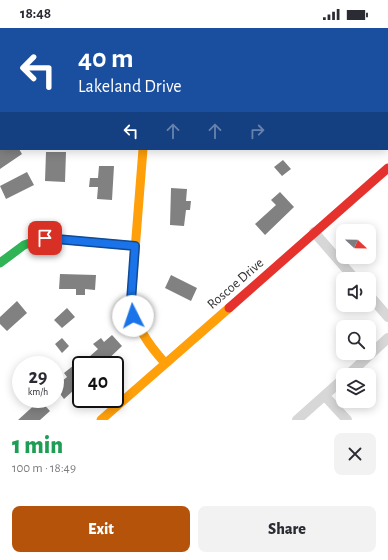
<!DOCTYPE html>
<html lang="en">
<head>
<meta charset="utf-8">
<style>
  :root { --surface:#fff; --page:#f2f2f3; --text:#2b2b33; --muted:#7c7c81; --accent:#b45309 }
  body { margin:0; font-family:"Alegreya Sans",sans-serif; background:var(--page); color:var(--text); height:100vh; display:flex; flex-direction:column; font-size:15px; white-space:nowrap }
  * { box-sizing:border-box; margin:0 }
  p { font-size:13px; color:var(--muted) }
  .icon { flex:none; width:22px; height:22px; fill:none; stroke:currentColor; stroke-width:2; stroke-linecap:round; stroke-linejoin:round }
  .map { position:relative; height:392px; overflow:hidden }
  .details { display:flex; flex-direction:column; background:var(--surface); flex:1 }
  .details>* { flex:none }
  .hud { position:absolute; left:0px; top:0px; width:388px; height:122px; box-shadow:0 2px 10px #0003; background:#1a4fa0; color:#fff; overflow:hidden }
  .needle { width:26px; rotate:112deg }
  .controls { position:absolute; left:336px; top:196px; display:grid; gap:8px }
  .controls a { display:grid; place-items:center; width:40px; height:40px; border-radius:8px; background:var(--surface); box-shadow:0 2px 10px #0003; font-size:20px }
  .speed { position:absolute; left:12px; top:328px; display:flex; gap:8px; font-size:20px; font-weight:700; text-align:center }
  .speed>* { display:grid; place-content:center; width:52px; height:52px; border-radius:50%; background:var(--surface); box-shadow:0 2px 10px #0003; line-height:1 }
  .speed small { font-size:10px; font-weight:400 }
  .speed .limit { border:2px solid #111; border-radius:6px; background:#fff; color:#111 }
  .pin { position:absolute; display:grid; place-items:center; width:34px; height:34px; color:#fff; margin:-17px; border-radius:8px; box-shadow:0 2px 6px #0006 }
  .me { position:absolute; width:44px; margin:-22px; rotate:356deg; stroke-linejoin:round; filter:drop-shadow(0 0 3px #0008) }
  .turn { display:flex; align-items:center; gap:14px; height:84px; padding:0 12px; font-size:18px }
  .turn .icon { width:52px; height:52px; stroke-width:2.5 }
  .turn b { display:block; font-size:28px; line-height:34px }
  .lanes { display:flex; align-items:center; height:38px; padding:0 12px; background:#0003; justify-content:center; gap:20px; direction:ltr }
  .lanes .off { opacity:.35 }
  .round { display:grid; place-items:center; flex:none; width:42px; height:42px; border-radius:8px; background:var(--page) }
  .headline { display:flex; align-items:center; justify-content:space-between; height:68px; padding:0 12px }
  h1 { font-size:24px; font-weight:800; line-height:30px; color:#1e9e55 }
  .action { display:flex; gap:8px; margin-top:auto; padding:8px 12px }
  .action a { flex:1; height:46px; border-radius:8px; background:var(--accent); color:#fff; font-size:16px; font-weight:800; line-height:46px; text-align:center }
  .action a+a { background:var(--page); color:var(--text) }
  .status { display:flex; justify-content:space-between; align-items:center; height:28px; padding:0 20px; background:var(--surface); direction:ltr }
  .status svg { height:11px; fill:currentColor }
  .map>svg:first-child { display:block }
</style>
</head>
<body>
<div class="status"><b>18:48</b><svg viewBox="0 0 49 12"><path d="M0 12V9h3v3zM5 12V6h3v6zM10 12V3h3v9zM15 12V0h3v12zM26 1h20v11H26zM47 4h2v5h-2z"/></svg></div>
<div class="map">
<svg width="388" height="392" viewBox="0 0 388 392">
  <rect width="100%" height="100%" fill="#fff"/>
  <path fill="#818181" d="M0 121H19L22 126 0 141Z
    M46 124H66L65 154 45 153Z
    M283 132 291 141 282 148 274 139Z
    M99 138H114L112 172 97 171 98 159H89L90 150H98Z
    M27 144 34 157 6 171 0 158Z
    M171 160 187 161 186 173H191L190 182H186L184 198 170 197Z
    M280 164 294 179 265 207 255 196 276 177 271 172Z
    M60 246 96 247 95 262 85 261V267H76V261H59Z
    M171 247 197 260 191 273 165 260Z
    M17 273 27 285 7 303 0 296V289Z
    M67 280 75 289 62 300 54 292Z
    M112 307 122 318 102 337H96L89 329 98 321 93 316 101 310 104 314Z
    M62 310 69 318 62 325 55 316Z
    M74 337 81 343V360L76 365 74 362 64 371 55 359 67 349 64 345Z
    M40 372 50 383 40 392H18Z"/>
  <g fill="none" stroke-linecap="round" stroke-linejoin="round">
    <path stroke="#d7d7d7" stroke-width="10" d="M153 1V0
      M314 204 355 251
      M369 267 388 289
      M348 347 388 310
      M325 368 347 392
      M297 392 343 351"/>
    <path stroke="#30b455" stroke-width="9" d="M0 235 24 217 45 210 135 218"/>
    <path stroke="#ff9f0a" stroke-width="9" d="M375 0 376 1
      M387 15 388 16
      M143 121 131 273C136 299 148 316 165 335
      M101 392 229 280"/>
    <path stroke="#e5322d" stroke-width="9" d="M229 280 388 140"/>
  </g>
  <g fill="none" stroke-linecap="round" stroke-linejoin="round">
    <defs>
      <path id="route" d="M45 210 135 218 131 273 133 288"/>
    </defs>
    <use href="#route" stroke="#114b97" stroke-width="10"/>
    <use href="#route" stroke="#1a73e8" stroke-width="7"/>
  </g>
  <g text-anchor="middle" stroke-width="4" stroke-linejoin="round" paint-order="stroke">
    <g font-size="14" fill="#333" stroke="#fff">
      <text transform="translate(235 255) rotate(-41)" y="5">Roscoe Drive</text>
    </g>
  </g>
</svg>
<div class="controls">
<a><svg class="needle" viewBox="-14 -14 28 28"><path d="M0-13l5 13h-10z" fill="#e53935"/><path d="M0 13l5-13h-10z" fill="#7c7c81"/></svg></a>
<a><svg class="icon" aria-label="sound" viewBox="0 0 24 24"><path d="M4 9h4l5-4v14l-5-4H4zM17 9q2 3 0 6"/></svg></a>
<a><svg class="icon" aria-label="search" viewBox="0 0 24 24"><circle cx="10" cy="10" r="6"/><path d="M15 15l6 6"/></svg></a>
<a><svg class="icon" aria-label="layers" viewBox="0 0 24 24"><path d="M12 4l9 5-9 5-9-5zM3 14l9 5 9-5"/></svg></a>
</div>
<div class="speed"><div>29<small>km/h</small></div><div class="limit">40</div></div>
<div class="pin" style="left:45px;top:210px;background:#d93025"><svg class="icon" aria-label="arrive" viewBox="0 0 24 24"><path d="M6 21V4h12l-3 4 3 4H6"/></svg></div>
<svg class="me" style="left:133px;top:288px" viewBox="-20 -20 40 40"><circle r="19" fill="#fff"/><path d="M0-13L10 11 0 6-10 11z" fill="#1a73e8"/></svg>
<div class="hud">
<div class="turn"><svg class="icon" aria-label="left" viewBox="0 0 24 24"><path d="M17 20v-9H6M10 6l-5 5 5 5"/></svg><div><b>40 m</b>Lakeland Drive</div></div>
<div class="lanes"><svg class="icon" aria-label="left" viewBox="0 0 24 24"><path d="M17 20v-9H6M10 6l-5 5 5 5"/></svg><svg class="icon off" aria-label="ahead" viewBox="0 0 24 24"><path d="M12 20V5M6 11l6-6 6 6"/></svg><svg class="icon off" aria-label="ahead" viewBox="0 0 24 24"><path d="M12 20V5M6 11l6-6 6 6"/></svg><svg class="icon off" aria-label="right" viewBox="0 0 24 24"><path d="M7 20v-9h11M14 6l5 5-5 5"/></svg></div>
</div>
</div>
<section class="details">
<div class="headline"><div><h1>1 min</h1><p>100 m · 18:49</p></div><a class="round"><svg class="icon" aria-label="close" viewBox="0 0 24 24"><path d="M6 6l12 12M18 6L6 18"/></svg></a></div>
<div class="action"><a>Exit</a><a>Share</a></div>
</section>
</body>
</html>
